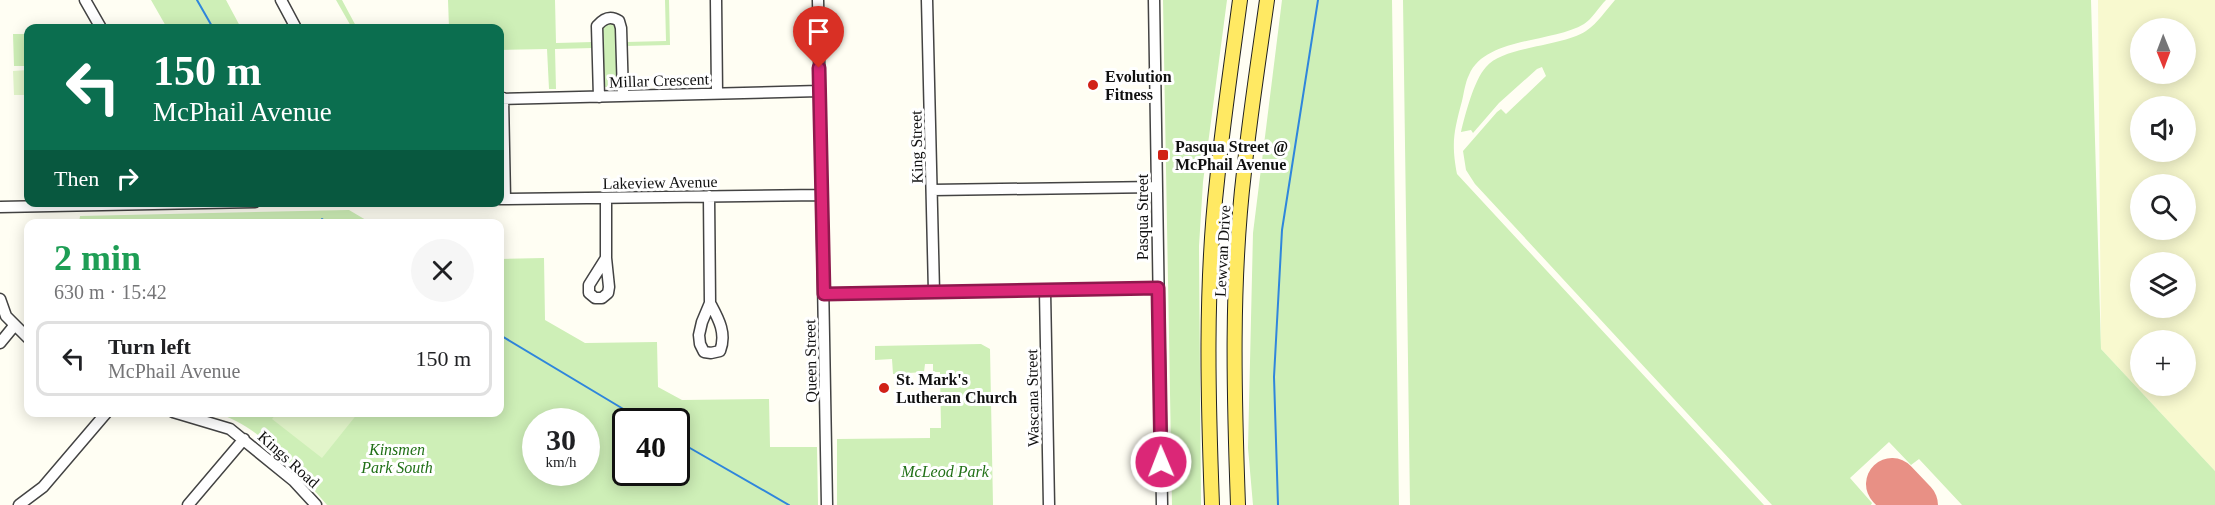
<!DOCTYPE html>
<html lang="en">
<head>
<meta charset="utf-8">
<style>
  :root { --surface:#fff; --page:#f6f6f6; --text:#202124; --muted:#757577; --line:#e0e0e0 }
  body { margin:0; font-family:Georgia,serif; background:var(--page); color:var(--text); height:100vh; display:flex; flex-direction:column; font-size:22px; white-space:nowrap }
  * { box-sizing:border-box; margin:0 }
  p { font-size:20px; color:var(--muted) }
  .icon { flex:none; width:33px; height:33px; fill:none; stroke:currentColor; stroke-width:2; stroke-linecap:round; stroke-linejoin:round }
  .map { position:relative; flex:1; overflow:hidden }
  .details { position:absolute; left:24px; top:219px; width:480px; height:198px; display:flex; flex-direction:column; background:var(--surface); border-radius:12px; box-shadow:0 3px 15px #0003 }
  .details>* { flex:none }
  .banner { position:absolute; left:24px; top:24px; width:480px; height:183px; border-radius:12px; box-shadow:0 3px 15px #0003; background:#0b6e4f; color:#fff; overflow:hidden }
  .needle { width:39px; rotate:179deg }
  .tools { position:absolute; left:2130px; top:18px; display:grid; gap:12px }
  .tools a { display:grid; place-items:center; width:66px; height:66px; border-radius:50%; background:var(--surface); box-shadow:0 3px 15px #0003; font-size:30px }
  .speed { position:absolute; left:522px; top:408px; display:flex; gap:12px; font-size:30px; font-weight:700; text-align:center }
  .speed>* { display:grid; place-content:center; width:78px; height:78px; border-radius:50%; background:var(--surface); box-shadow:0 3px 15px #0003; line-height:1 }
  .speed small { font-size:15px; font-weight:400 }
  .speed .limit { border:3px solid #111; border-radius:9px; background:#fff; color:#111 }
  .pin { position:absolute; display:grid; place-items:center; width:51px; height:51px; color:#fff; margin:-62px -26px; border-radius:50% 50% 50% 0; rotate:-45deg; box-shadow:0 0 6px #0007 }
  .pin .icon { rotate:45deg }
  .me { position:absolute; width:66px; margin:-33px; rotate:359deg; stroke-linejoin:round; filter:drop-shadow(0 0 4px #0008) }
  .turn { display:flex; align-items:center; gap:21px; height:126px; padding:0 30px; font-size:27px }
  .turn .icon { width:78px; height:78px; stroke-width:2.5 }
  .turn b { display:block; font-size:42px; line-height:51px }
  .then { display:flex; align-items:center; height:57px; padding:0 30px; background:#0003; gap:12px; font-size:22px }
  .round { display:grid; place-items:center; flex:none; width:63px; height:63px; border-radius:32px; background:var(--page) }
  .headline { display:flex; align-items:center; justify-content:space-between; height:102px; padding:0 30px }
  h1 { font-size:36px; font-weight:600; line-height:45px; color:#1e9e55 }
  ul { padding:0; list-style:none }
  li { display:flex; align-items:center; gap:18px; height:75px; margin:0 12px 9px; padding:0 18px; border:3px solid var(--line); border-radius:12px }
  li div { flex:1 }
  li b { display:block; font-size:22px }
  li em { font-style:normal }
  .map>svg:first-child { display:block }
</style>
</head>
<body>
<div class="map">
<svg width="2215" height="505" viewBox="0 0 2215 505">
  <rect width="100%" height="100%" fill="#fffef3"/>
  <path fill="#f8f9cf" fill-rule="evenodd" d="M2098 0H2215V471L2101 349ZM2140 28H2186V74H2140ZM2140 106H2186V152H2140ZM2140 184H2186V230H2140ZM2140 262H2186V308H2140ZM2140 340H2186V386H2140Z"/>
  <path fill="#ceefb7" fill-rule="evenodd" d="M151 0H226L241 28H167Z
    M336 0H342L357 28H352Z
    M448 0H555L556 43 593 42V48L555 49 556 89H549L547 49 500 50V28H449Z
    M665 0H669L670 45 626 46V42L666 41Z
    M1163 0H1227L1203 182 1199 246 1201 505H1172Z
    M1282 0H1392L1399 505H1253L1248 448 1253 233Z
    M1403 0H1606C1599 7 1592 19 1584 24 1552 43 1485 37 1469 75 1465 83 1464 93 1462 101 1454 131 1451 143 1457 174L1764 505H1410Z
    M1615 0H2091L2101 349 2215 471V505H1962L1919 459 1911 465 1889 442 1850 478 1872 503 1871 505H1772L1475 184 1466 170 1463 151 1497 112 1501 109 1506 114 1546 76 1542 67 1537 69 1499 103 1473 133 1471 130 1461 132C1465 115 1474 80 1486 67 1503 46 1561 47 1586 31 1598 23 1606 10 1615 0Z
    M609 22 616 27 617 87H604L603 26Z
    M13 34H26L28 66H14Z
    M349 210 371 223H79L80 216Z
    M544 258 545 320 585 343 657 342 658 387 682 400 769 399 770 447H817L818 505H327C298 472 259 424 215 413L500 412V259ZM536 422H586V472H536ZM626 422H676V472H626Z
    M981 344 990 349 993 505H837V439L930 438V428H941L940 372H933V364H925L924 372 893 374 892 359 875 360V346Z"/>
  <path fill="#e2f5ca" d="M28 70V95H14L13 71Z
    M277 413V412L358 413 322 458 272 419Z"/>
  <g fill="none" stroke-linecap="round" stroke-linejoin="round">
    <path stroke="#2f86dc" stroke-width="2" d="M197 0 213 28
      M322 219 329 224
      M500 335 645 422
      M676 440 789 505
      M1278 505 1274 377 1282 230 1318 0"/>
    <path stroke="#e89085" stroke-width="52" d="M1892 484 1912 505"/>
    <defs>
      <path id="minor" d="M85 0 101 28
        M281 0 296 28
        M716 0 717 93
        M818 0 827 505
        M927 0 934 292
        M1154 0 1162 505
        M599 97 597 26C603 19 610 15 619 21L621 28 623 96
        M503 98 505 199
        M500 99 819 91
        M932 190 1157 187
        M709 196 710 303 702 322 699 335 700 344 704 352 711 353 720 351C727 333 718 318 710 303
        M606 198V258L609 287 608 293 602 298H595L589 293V285L606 258
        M500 199 821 195
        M0 207 255 202
        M1045 291 1049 505
        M824 294 1158 288
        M0 299 6 316 28 338
        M0 343 14 326
        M173 412 230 429 294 481 316 505
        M19 505 43 487 107 412
        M188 505 244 439"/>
      <path id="major" d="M1212 505C1208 398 1205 288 1217 181 1223 121 1232 60 1240 0
        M1238 505C1234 394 1231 282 1244 172 1250 115 1259 57 1267 0"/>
    </defs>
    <use href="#minor" stroke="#434343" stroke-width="13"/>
    <use href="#major" stroke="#212121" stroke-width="16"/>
    <use href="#minor" stroke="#fff" stroke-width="10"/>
    <use href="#major" stroke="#ffe963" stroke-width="14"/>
  </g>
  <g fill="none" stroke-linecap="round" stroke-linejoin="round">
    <defs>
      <path id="route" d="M819 68 824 294 1158 288 1161 462"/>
    </defs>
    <use href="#route" stroke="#8e194d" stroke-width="15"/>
    <use href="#route" stroke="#db2777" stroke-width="10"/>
  </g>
  <g fill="#d12117" stroke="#fff" stroke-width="2">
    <circle cx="1093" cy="85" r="6"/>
    <rect x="1157" y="149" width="12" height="12" rx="3"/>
    <circle cx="884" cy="388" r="6"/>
  </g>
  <g text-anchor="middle" stroke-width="6" stroke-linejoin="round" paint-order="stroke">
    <g font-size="16" font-weight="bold" fill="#101010" stroke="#fff" text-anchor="start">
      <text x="1105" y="82">Evolution<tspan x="1105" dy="18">Fitness</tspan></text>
      <text x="1175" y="152">Pasqua Street @<tspan x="1175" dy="18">McPhail Avenue</tspan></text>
      <text x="896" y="385">St. Mark's<tspan x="896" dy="18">Lutheran Church</tspan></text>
    </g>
    <g font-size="16" fill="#101010" stroke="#fff">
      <text transform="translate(659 80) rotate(-2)" y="6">Millar Crescent</text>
      <text transform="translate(916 147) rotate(-91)" y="6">King Street</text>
      <text transform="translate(660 182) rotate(-1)" y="6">Lakeview Avenue</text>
      <text transform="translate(1142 217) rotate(-90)" y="6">Pasqua Street</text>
      <text transform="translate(1222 251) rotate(-87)" y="6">Lewvan Drive</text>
      <text transform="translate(810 361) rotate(-91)" y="6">Queen Street</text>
      <text transform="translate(1032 398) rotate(-91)" y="6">Wascana Street</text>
      <text transform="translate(289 459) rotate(42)" y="6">Kings Road</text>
    </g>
    <g font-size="16" font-style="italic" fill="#217017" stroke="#fff">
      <text x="397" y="455">Kinsmen<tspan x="397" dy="18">Park South</tspan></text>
      <text x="945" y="477">McLeod Park</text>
    </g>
  </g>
</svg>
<div class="tools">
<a><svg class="needle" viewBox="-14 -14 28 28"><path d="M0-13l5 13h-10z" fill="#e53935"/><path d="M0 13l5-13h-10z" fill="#757577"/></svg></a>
<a><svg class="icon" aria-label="sound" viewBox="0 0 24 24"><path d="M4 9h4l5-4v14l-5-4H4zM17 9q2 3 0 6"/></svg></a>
<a><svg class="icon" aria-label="search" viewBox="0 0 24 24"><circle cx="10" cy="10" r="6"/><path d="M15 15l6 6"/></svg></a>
<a><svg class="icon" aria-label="layers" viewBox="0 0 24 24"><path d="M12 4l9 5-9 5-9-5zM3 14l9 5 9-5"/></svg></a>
<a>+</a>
</div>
<div class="speed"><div>30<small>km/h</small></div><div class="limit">40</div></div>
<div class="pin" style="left:819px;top:68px;background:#d93025"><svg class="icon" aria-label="arrive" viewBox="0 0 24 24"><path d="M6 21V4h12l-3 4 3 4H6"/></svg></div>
<svg class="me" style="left:1161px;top:462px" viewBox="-20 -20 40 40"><circle r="17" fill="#db2777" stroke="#fff" stroke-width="3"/><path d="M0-11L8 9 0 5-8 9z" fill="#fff"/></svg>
<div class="banner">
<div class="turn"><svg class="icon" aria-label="left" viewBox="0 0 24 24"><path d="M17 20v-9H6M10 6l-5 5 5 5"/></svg><div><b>150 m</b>McPhail Avenue</div></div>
<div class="then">Then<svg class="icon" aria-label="right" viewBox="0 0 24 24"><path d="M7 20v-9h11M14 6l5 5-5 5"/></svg></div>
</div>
<section class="details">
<div class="headline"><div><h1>2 min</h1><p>630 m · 15:42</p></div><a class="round"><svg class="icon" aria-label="close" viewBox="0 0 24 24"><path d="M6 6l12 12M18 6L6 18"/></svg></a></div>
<ul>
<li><svg class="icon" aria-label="left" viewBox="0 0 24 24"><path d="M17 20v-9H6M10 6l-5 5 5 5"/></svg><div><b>Turn left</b><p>McPhail Avenue</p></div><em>150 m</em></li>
</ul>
</section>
</div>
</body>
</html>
